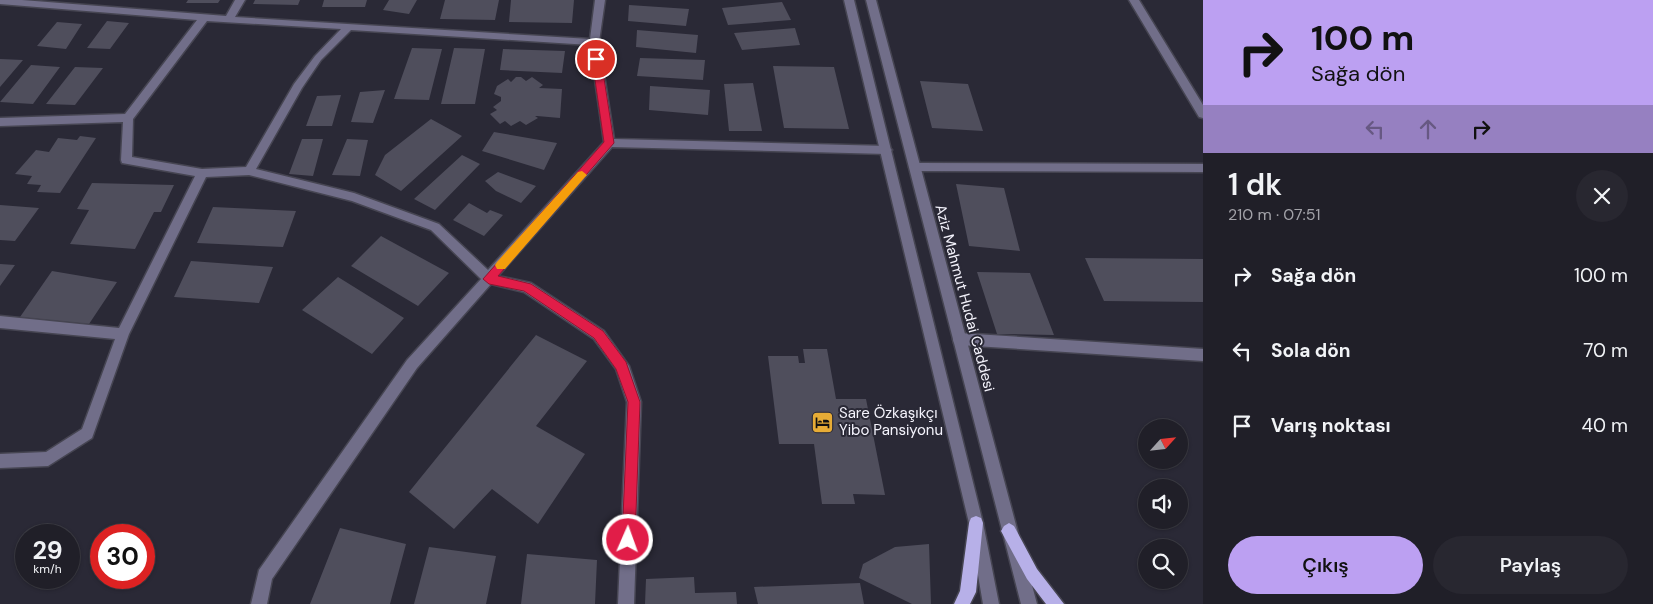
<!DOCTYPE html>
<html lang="tr">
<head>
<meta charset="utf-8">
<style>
  :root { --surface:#201f28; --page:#282730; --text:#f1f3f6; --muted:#a2a2a8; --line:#3d3d45; --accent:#bca0f2 }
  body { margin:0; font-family:"DM Sans",sans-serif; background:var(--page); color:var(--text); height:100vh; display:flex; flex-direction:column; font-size:19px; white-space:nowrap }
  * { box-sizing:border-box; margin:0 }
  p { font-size:16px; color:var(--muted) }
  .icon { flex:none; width:28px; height:28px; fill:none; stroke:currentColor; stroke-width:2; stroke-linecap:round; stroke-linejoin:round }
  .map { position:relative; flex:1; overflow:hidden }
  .details { display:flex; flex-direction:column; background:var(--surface); width:450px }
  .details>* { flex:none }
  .guide { background:#bca0f2; color:#111; overflow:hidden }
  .needle { width:32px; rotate:63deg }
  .buttons { position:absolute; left:1138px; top:419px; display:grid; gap:10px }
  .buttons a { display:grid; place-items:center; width:50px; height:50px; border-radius:50%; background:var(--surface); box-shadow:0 1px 4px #0004,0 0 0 1px var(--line); font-size:25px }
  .speed { position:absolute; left:15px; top:524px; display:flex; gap:10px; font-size:25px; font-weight:700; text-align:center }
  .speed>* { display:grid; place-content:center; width:65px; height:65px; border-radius:50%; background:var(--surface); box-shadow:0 1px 4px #0004,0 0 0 1px var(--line); line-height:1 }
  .speed small { font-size:12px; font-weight:400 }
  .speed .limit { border:8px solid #d22; background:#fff; color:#111 }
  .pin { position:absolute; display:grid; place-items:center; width:42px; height:42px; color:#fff; margin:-21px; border:2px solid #fff; border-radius:50%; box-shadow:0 1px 5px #0007 }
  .me { position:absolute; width:55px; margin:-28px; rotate:2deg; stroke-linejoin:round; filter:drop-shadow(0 0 4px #0008) }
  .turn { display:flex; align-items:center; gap:18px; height:105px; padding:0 25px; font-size:22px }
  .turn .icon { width:65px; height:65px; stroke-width:2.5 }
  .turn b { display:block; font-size:35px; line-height:42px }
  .lanes { display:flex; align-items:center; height:48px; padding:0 25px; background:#0003; justify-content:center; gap:25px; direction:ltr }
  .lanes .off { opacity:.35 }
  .round { display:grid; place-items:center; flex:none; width:52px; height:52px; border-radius:26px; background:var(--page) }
  .summary { display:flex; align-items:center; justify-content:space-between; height:85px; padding:0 25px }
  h1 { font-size:30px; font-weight:600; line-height:38px }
  .primary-button { display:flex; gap:10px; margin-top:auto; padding:10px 25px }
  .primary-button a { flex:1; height:58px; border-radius:30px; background:var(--accent); color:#111; font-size:20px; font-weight:600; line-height:58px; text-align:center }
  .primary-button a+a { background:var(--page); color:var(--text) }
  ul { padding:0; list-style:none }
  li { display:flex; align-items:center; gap:15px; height:75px; padding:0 25px }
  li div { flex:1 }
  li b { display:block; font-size:19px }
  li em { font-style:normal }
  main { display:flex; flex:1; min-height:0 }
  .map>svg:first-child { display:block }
</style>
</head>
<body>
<main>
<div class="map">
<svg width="1203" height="604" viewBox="0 0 1203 604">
  <rect width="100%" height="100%" fill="#2a2936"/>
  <path fill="#4f4e5c" d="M188 0H220L218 3H186Z
    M255 0H300L298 5 253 4Z
    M324 0H367L365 7H322Z
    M389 0H417L409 14 383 10Z
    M445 0H499L495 20 440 19Z
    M511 0H574L572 23 509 22Z
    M782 2 791 20 728 25 722 8Z
    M629 5 689 9 686 26 628 21Z
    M107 21 129 23 110 49 87 48Z
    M57 22 82 24 66 49 37 46Z
    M795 28 800 45 742 50 734 33Z
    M637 30 698 35 696 53 636 47Z
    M412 48 442 49 429 100 394 99Z
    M454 48 485 49 475 104H441Z
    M503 49 565 51 562 73 500 70Z
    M640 58 705 60 703 80 637 76Z
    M0 59 23 60 0 87Z
    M31 65 60 67 33 104 0 102Z
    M773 66 834 67 849 129 784 128Z
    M75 67 103 68 75 105 46 104Z
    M516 77H521L526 81 532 77 543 85 539 88 562 89 560 118 537 116H535L538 118 526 125 520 121 511 126 505 121 500 124 490 114 497 110 493 107 501 101V97L494 94 497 86 508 79 511 82Z
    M920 81 968 84 983 131 932 128Z
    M753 83 762 131H729L724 84Z
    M650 86 710 90 708 115 649 110Z
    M385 90 373 123 351 122 360 92Z
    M341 95 332 126H306L317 96Z
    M431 119 462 136 401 191 375 175 385 155Z
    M494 132 557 143 544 170 482 151Z
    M80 136 96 138 60 193 37 192 41 185 27 184 32 176 15 174 36 150 49 152 58 138 77 140Z
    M302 139H323L313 176 289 174Z
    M347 139 368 140 360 176 332 175Z
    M462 155 480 164 435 210 414 199Z
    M498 172 536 186 521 203 496 191 485 181Z
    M92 183 174 185 161 212H154L135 249 70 244 89 210 77 209Z
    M956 184 1004 188 1020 251 969 246Z
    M469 203 487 213 490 210 503 215 484 236 453 220Z
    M0 205 39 208 15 241 0 240Z
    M213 207 296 211 283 247 197 243Z
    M381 236 449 273 418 306 351 266Z
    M1085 258 1203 259V302L1104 301Z
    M191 261 273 267 259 303 174 297Z
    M0 264 15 265 0 286Z
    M52 271 117 282 89 324 20 317Z
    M977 272 1030 273 1054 335 997 334Z
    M338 277 404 318 372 354 302 310Z
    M536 335 587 361 536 426 585 454 538 524 492 489 454 529 409 492Z
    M803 349H827L836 399H866L885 495 853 494 855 504H822L814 444H779L768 356H798L799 363H805Z
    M340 528 406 544 390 604H310Z
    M929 544 931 604H912L859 578 863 564 895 547Z
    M429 547 496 556 486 604H414Z
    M527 554 597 560 595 604H521Z
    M694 577 695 593 736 592 737 604H645L646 579Z
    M860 583 864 604H758L754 587Z"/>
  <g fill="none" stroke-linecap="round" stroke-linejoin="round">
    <defs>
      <path id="minor" d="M0 0H22L226 16 235 0H245L235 17 590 39 595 0H605L599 42 614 139 887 146 892 150 887 154 612 147 498 276 531 283 604 331 629 366 641 402 634 604H618L627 402 616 369 594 339 524 292 491 284 417 368 272 579 267 604H251L259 570 407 360 481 279 431 230 352 201 249 175 206 177 129 334 92 438 48 466 0 468V454L46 452 82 429 115 339 0 328V316L119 328 195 176 122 163 121 160 123 122 0 126V118L125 114 197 20 0 4ZM207 21 341 29 315 56 294 84 246 167 202 169 132 157 133 119ZM351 30 590 45 604 142 488 270 439 224 354 193 256 169 302 88 321 60Z
        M1129 0H1139L1203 105V118L1199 117Z
        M914 163 1203 164V172L914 171 909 167Z
        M959 333 1203 349V361L959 345 954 343 953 339 954 335Z"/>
      <path id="tertiary" d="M844 0H854L983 523 999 604H983L969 523Z
        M866 0H876L1037 604H1021Z"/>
      <path id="primary" d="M976 516 981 518 983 523 976 592 970 604H954L960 591 969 523 971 518Z
        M1009 523 1014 526 1037 569 1064 604H1046L1027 579 1001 531 1004 526Z"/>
    </defs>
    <use href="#minor" stroke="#464552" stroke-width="3"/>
    <use href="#tertiary" stroke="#464552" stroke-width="3"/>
    <use href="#primary" stroke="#464552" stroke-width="3"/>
    <use href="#minor" fill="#716e89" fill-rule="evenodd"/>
    <use href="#tertiary" fill="#716e89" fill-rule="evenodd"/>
    <use href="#primary" fill="#b7b0e8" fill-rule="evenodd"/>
  </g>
  <path fill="#e11d48" stroke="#92132f" d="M596 56 601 59 614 143 498 276 531 284 603 331 626 362 640 402 635 540 633 545 628 547 624 545 622 540 628 402 616 369 594 338 524 291 489 284 483 279 604 142 592 59Z"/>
  <path fill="#f59e0b" d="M582 171 587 175 585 177 505 269H497L495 265 497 262 578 172Z"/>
  <defs>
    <symbol id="hotel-square" viewBox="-11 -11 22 22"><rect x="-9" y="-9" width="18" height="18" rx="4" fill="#e7ac36" stroke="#2a2936"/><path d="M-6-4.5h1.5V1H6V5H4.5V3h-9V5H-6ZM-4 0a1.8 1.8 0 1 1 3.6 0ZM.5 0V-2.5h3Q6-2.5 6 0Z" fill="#111"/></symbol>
  </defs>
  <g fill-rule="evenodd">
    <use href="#hotel-square" x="810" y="410" width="25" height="25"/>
  </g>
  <g text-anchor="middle" stroke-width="4" stroke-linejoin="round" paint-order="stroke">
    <g font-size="15" fill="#f4f3fc" stroke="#2a2936">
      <text transform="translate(965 298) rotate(75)" y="5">Aziz Mahmut Hudai Caddesi</text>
    </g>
    <g font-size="15" fill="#f4f3fc" stroke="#2a2936" text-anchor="start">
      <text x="839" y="418">Sare Özkaşıkçı<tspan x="839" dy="17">Yibo Pansiyonu</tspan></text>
    </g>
  </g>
</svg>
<div class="buttons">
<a><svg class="needle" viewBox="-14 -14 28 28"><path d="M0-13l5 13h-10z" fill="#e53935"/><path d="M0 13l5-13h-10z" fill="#a2a2a8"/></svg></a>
<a><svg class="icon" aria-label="sound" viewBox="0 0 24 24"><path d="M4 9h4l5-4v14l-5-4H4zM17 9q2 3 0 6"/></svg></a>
<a><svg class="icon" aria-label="search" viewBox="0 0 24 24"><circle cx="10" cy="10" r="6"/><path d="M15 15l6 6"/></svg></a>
</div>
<div class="speed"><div>29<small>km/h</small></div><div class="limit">30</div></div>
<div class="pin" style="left:596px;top:59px;background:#d93025"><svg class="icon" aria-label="arrive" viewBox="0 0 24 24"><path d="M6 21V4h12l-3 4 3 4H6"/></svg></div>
<svg class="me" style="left:628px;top:540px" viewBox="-20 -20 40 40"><circle r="17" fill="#e11d48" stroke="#fff" stroke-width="3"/><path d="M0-11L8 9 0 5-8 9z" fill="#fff"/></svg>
</div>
<section class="details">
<div class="guide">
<div class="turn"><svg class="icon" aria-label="right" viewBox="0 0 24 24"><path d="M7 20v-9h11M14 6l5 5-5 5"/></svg><div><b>100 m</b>Sağa dön</div></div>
<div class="lanes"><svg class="icon off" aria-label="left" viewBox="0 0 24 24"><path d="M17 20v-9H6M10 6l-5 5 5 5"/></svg><svg class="icon off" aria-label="ahead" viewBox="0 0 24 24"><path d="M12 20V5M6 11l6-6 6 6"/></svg><svg class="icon" aria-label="right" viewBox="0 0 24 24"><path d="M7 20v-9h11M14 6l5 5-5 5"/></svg></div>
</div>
<div class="summary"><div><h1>1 dk</h1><p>210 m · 07:51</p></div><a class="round"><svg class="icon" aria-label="close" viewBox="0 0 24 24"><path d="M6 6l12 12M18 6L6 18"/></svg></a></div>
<ul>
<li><svg class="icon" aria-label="right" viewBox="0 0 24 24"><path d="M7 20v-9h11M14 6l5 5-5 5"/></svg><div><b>Sağa dön</b></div><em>100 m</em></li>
<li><svg class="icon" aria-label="left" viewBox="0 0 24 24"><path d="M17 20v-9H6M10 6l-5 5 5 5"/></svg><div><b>Sola dön</b></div><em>70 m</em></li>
<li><svg class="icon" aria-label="arrive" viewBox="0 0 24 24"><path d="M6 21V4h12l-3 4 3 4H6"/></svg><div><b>Varış noktası</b></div><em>40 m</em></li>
</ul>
<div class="primary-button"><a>Çıkış</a><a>Paylaş</a></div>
</section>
</main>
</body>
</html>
